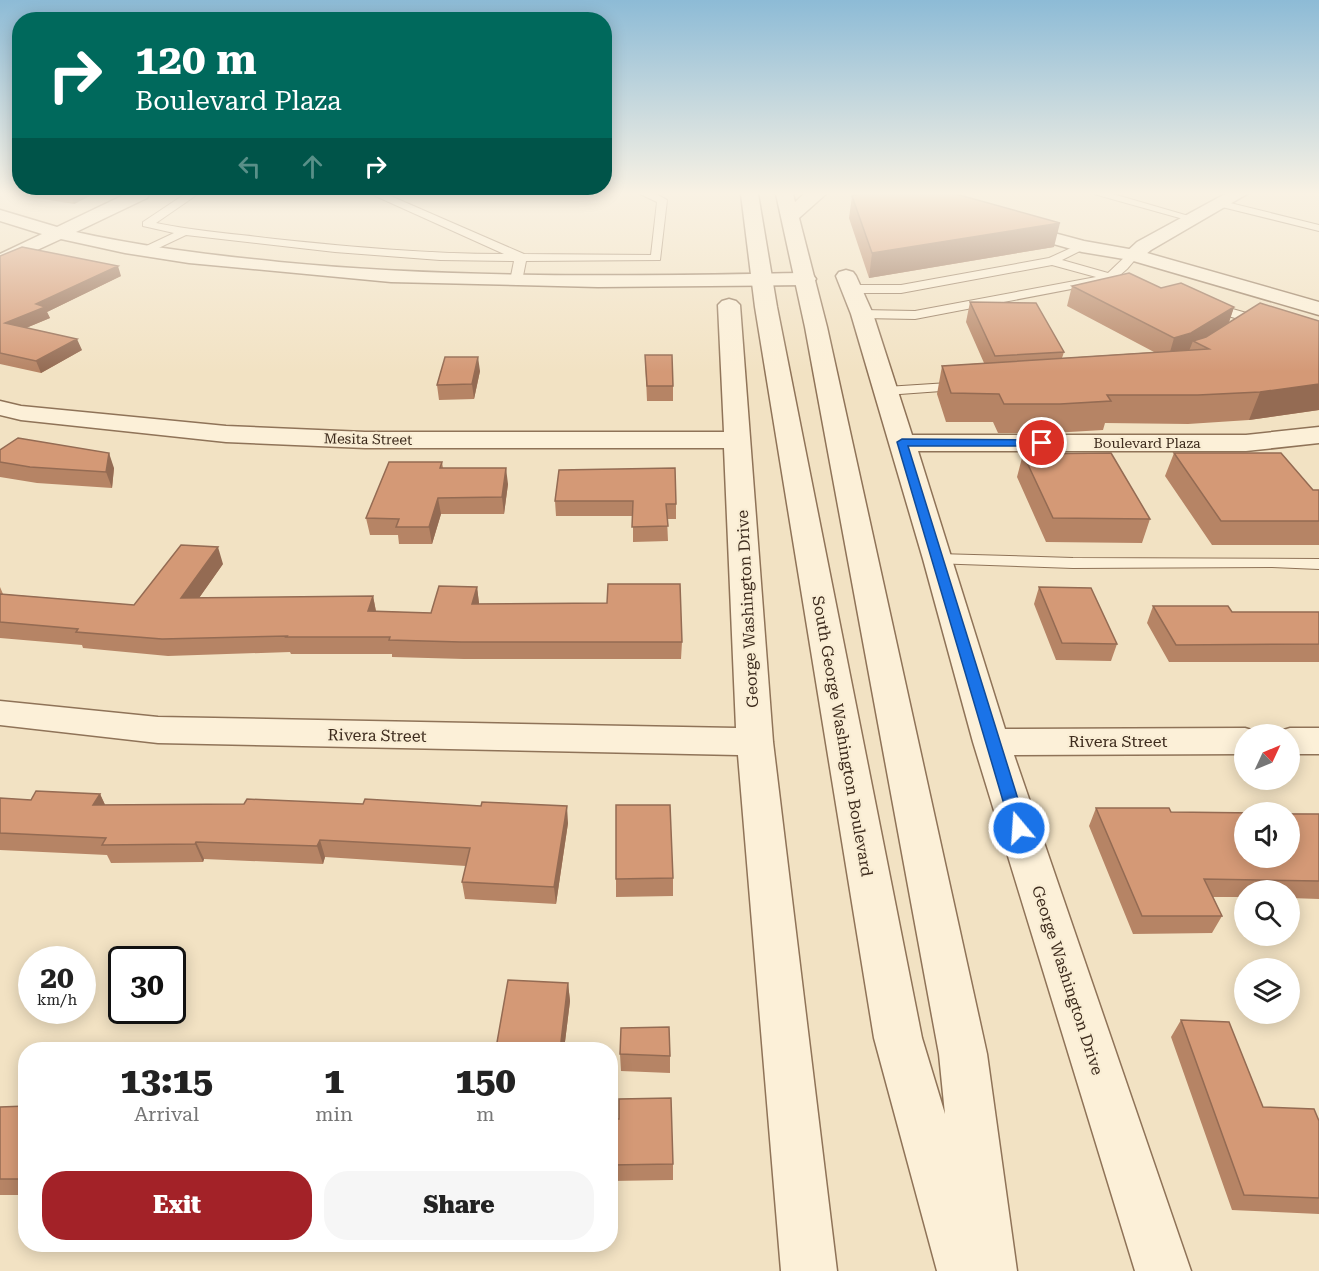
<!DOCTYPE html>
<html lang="en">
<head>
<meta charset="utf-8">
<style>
  :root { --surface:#fff; --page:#f6f6f6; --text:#222; --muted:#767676; --accent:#a32228 }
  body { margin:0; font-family:"Roboto Serif",serif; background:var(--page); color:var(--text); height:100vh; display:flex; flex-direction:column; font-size:22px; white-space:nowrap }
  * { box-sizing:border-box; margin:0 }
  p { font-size:20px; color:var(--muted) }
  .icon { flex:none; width:33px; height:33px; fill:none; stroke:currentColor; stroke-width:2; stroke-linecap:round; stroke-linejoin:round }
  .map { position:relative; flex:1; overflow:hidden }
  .sheet { position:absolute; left:18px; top:1042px; width:600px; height:210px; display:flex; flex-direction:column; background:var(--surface); border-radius:24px; box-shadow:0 3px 15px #0003 }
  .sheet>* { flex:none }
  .top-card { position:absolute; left:12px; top:12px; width:600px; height:183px; border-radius:24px; box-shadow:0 3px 15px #0003; background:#00695c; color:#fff; overflow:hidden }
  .needle { width:39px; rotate:46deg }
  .tools { position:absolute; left:1234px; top:724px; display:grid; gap:12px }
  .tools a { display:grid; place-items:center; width:66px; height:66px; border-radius:50%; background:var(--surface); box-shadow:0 3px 15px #0003; font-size:30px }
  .speed { position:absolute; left:18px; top:946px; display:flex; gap:12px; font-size:30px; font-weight:700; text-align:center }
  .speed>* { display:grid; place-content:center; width:78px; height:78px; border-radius:50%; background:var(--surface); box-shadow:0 3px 15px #0003; line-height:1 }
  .speed small { font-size:15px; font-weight:400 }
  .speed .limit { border:3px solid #111; border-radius:9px; background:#fff; color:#111 }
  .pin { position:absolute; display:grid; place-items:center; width:51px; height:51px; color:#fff; margin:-26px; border:3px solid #fff; border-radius:50%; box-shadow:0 2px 6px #0007 }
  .me { position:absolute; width:66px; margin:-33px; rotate:342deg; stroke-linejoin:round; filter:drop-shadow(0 0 4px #0008) }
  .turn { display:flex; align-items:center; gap:21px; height:126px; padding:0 24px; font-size:27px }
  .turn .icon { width:78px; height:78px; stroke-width:2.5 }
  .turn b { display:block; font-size:42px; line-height:51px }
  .lanes { display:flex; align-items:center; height:57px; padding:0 24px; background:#0003; justify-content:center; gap:30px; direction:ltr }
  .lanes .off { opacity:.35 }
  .eta { display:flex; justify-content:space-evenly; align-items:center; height:102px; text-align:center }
  .eta b { font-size:36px; font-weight:800; line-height:42px }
  .button { display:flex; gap:12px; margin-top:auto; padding:12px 24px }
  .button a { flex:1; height:69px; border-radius:24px; background:var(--accent); color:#fff; font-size:24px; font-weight:800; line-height:69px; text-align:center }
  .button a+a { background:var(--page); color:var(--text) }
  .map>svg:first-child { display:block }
</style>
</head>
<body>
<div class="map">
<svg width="1319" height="1271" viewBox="0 0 1319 1271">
  <rect width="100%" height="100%" fill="#f2e2c3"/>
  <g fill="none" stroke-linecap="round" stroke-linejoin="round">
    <defs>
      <path id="service" d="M185 194H198L156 223C195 231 235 234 275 239 351 247 427 254 504 254L371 194H386L524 254 651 255 657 202 640 194H656L667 200 660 260 526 261 522 281 516 285 510 281 514 261 440 260 335 252 186 235 148 253H140V249L174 233 143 226V222Z
        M1094 194H1113L1199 219 1194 222Z
        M1222 201 1319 225V231L1218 206 1217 204Z
        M1082 243 1088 246 1086 248 1062 260 1108 273 1129 253H1137L1139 255 1127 269 1113 281 915 319 862 318 856 314 862 310 915 311 1096 277 1052 265 901 293H851L845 289 851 285H901L1049 258Z
        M1208 302 1271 320 1272 323 1266 327 1204 309 1202 306 1204 303Z
        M964 382 969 383 971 386 969 389 886 395 879 391 886 387Z
        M938 554 1073 558 1319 559V569L1272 567 1073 568 932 563 929 559 932 555Z"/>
      <path id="minor" d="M126 194H149L147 198 76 232C143 247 211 255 279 262 454 279 630 276 806 273L813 275 816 279 813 283 806 285 598 287 391 282 189 263 125 253 61 239 0 267V254L42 234 0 221V210L57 227Z
        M1225 194H1247L1151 250C1142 257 1137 262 1126 259L1123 255 1137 242Z
        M846 270 853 272 856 276 873 314 912 435H1246L1319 427V443L1246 451H918L1005 729 1245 728 1258 732 1260 735H1245V754L1014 755 1191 1271H1135L973 742 923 559 851 314 836 276 839 272Z
        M729 299 736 301 740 305 773 742 837 1271H781L738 755 158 743 0 725V701L158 717 736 728 724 448H365L226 442 21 420 0 415V401L21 406 226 426 365 432H724L718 305 722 301Z
        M1290 728H1319V754H1290V735H1275L1277 732Z"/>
      <path id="tertiary" d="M741 194H758L777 307 922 1038 945 1114 939 1054 805 327 776 194H793L795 202 804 194H826L799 218 827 327 987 1054 1017 1271H937L874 1038 755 307Z
        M1013 222 1084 241 1140 251 1319 302V315L1130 260 1082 252 1007 231 1004 227 1007 223Z"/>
    </defs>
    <use href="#service" stroke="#8f7358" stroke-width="2"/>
    <use href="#minor" stroke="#8f7358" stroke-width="3"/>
    <use href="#tertiary" stroke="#8f7358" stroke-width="3"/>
    <use href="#service" fill="#fcf0d8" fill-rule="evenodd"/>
    <use href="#minor" fill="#fcf0d8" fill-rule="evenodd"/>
    <use href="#tertiary" fill="#fcf0d8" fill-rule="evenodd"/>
  </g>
  <path fill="#b68465" d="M11 194H94L74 204Z
    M852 196 1054 247 869 278 849 218Z
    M0 256 121 276 47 312 50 318 26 328 82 350 41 373 0 364Z
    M1072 286 1161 288 1234 307 1229 322 1319 321V410L1249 420 1188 424 1105 423 1103 430 1052 433H998L993 422H946L937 394 942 366 984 363 966 322 970 302 1064 352 1062 358 1154 352 1067 306Z
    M645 355 673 386V401H647Z
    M480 371 474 399 439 400 437 385Z
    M0 450 114 468 112 488 37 483 0 477Z
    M1174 453 1313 490H1319V545H1212L1165 476Z
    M1023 454 1150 519 1142 543 1046 542 1017 477Z
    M442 462 443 468 508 484 504 514H441L432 544H399L398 535H370L366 518Z
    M559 470 676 504V519H667L668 541 633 542V516H556L555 501Z
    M223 564 199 598 373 596 376 611 431 613 477 587 479 604 682 642 681 659H464L392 657V654H291L290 652 168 656 83 648 82 645 0 638V587L3 594 134 605Z
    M1039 587 1117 644 1111 661 1056 660 1034 604Z
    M1153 606 1232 612H1319V662H1169L1147 623Z
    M100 794 105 805 568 823 556 904 465 899 462 882 466 866 325 857 323 864 204 859 203 862 111 863 107 855 0 850V798L31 800Z
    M1096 808 1171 812 1319 814V899L1290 898V891H1245V897H1213L1222 916 1212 933 1133 934 1089 826Z
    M673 878V896L616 897V879Z
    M568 983 570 1001 564 1050H496V1048Z
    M1181 1020 1263 1107 1319 1121V1214L1232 1210 1171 1037Z
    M620 1054 670 1056V1073L621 1071Z
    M26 1106V1195H0V1107Z
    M610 1119 673 1164V1180L610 1181Z"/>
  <path fill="#946b53" d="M76 194H94L74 204 72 197Z
    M1060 223 1054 247 869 278 872 253Z
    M118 266 121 276 47 312 50 318 9 335 5 323 36 304Z
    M1234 307 1227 328 1200 344 1193 341 1189 351 1168 359 1174 338Z
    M77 339 82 350 41 373 36 361Z
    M478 357 480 371 474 399 472 384Z
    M1319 384V410L1249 420 1260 392Z
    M109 453 114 468 112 488 106 472Z
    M506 468 508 484 504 514 502 497Z
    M438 498 441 514 432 544 429 527Z
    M218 547 223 564 187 615 181 598Z
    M477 587 479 603 474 621 472 604Z
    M373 596 376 612 368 611Z
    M100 794 108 811 93 805Z
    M567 806 568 823 556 904 554 887Z
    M320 840 325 857 323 864 317 846Z
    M196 842 204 859 203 862 195 844Z
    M568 983 570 1001 564 1050H560Z"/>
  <path fill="#d49976" stroke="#946b53" stroke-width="1.5" d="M57 194H76L72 197Z
    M859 194H956L1060 223 872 253 852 196Z
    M22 247 118 266 36 304 45 307 5 323 77 339 36 361 0 353V256Z
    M1129 273 1161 288 1181 283 1234 307 1191 333 1174 338 1072 286Z
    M970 302 1036 303 1064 352 995 356Z
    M1260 303 1319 321V384L1260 392 1198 395H1107L1111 401 1060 404H1004L999 394 951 393 942 366 1209 349 1193 341 1206 337Z
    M645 355H672L673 386H647Z
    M445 357H478L472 384 437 385Z
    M18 438 109 453 106 472 30 467 0 462V450Z
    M1111 453 1150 519 1053 518 1023 454Z
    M1174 453H1281L1313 490H1319V521H1221Z
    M389 462H442L440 468H506L502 497 438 498 429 527H396L399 519 366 518Z
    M675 468 676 504H666L668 526 632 527 633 501H555L559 470Z
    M181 545 218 547 181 598 373 596 368 611 431 613 439 586 477 587 472 604 607 603 608 584H680L682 642H461L389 640 390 637H286L287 636 162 639 76 632 78 629 0 622V594L134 605Z
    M1039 587 1091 588 1117 644 1062 643Z
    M1153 606H1228L1232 612H1319V644L1176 645Z
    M36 791 100 794 93 805 244 804 247 799 363 804 365 799 481 806 482 802 567 806 554 887 462 882 470 848 320 840 317 846 196 842 195 844 102 845 106 838 0 833V798L31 800Z
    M616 805H670L673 878 616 879Z
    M1096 808H1169L1171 812 1258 813H1245V858H1290V814H1319V881L1204 879 1222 916H1142Z
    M508 980 568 983 560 1050 496 1048Z
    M1181 1020 1229 1022 1263 1107 1314 1109 1319 1121V1198L1244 1195Z
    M669 1027 670 1056 620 1054 621 1028Z
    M671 1098 673 1164 610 1165V1119H619V1099Z
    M26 1106V1179H0V1107Z"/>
  <linearGradient id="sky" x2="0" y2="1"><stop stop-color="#8dbbd6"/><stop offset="0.52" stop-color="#f9f2e4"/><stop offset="1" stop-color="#f9f2e4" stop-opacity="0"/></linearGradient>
  <rect width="1319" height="372" fill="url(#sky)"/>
  <path fill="#1a73e8" stroke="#114b97" stroke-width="1.5" d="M902 439 1042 440 1048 443 1042 446H908L1027 828 1025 833 1019 834 1013 833 1011 828 897 442Z"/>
  <g text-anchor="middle" stroke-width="4.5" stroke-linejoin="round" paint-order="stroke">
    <g font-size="14" fill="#3d2b1d" stroke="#f9edd4">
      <text transform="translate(368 439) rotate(1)" y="5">Mesita Street</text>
      <text x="1147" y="448">Boulevard Plaza</text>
    </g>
    <g font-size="16" fill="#3d2b1d" stroke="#f9edd4">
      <text transform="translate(747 609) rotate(-93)" y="6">George Washington Drive</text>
      <text transform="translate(377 735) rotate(1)" y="6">Rivera Street</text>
      <text transform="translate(843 736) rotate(80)" y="6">South George Washington Boulevard</text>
      <text x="1118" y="747">Rivera Street</text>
      <text transform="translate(1068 980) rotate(72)" y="6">George Washington Drive</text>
    </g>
  </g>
</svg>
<div class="tools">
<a><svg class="needle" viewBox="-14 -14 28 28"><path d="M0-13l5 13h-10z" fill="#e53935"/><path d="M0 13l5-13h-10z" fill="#767676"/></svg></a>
<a><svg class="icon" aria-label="sound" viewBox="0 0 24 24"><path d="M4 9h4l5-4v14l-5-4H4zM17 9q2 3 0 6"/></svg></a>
<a><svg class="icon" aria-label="search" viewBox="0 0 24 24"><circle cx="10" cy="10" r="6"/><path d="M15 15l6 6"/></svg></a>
<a><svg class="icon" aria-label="layers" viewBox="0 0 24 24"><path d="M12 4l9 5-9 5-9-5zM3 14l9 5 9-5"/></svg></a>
</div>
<div class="speed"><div>20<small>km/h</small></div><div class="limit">30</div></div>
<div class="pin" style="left:1042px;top:443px;background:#d93025"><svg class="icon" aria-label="arrive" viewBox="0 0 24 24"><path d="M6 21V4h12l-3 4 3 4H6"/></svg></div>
<svg class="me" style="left:1019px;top:828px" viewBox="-20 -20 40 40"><circle r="17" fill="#1a73e8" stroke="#fff" stroke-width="3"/><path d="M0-11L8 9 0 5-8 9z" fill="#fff"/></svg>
<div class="top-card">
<div class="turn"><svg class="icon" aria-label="right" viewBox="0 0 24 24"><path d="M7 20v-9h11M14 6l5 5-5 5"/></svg><div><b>120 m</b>Boulevard Plaza</div></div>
<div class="lanes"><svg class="icon off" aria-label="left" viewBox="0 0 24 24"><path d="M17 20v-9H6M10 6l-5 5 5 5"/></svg><svg class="icon off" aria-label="ahead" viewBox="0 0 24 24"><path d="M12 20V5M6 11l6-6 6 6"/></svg><svg class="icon" aria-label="right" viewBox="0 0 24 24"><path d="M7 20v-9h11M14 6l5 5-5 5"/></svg></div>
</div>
<section class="sheet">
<div class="eta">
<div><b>13:15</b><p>Arrival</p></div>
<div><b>1</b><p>min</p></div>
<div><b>150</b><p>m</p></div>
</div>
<div class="button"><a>Exit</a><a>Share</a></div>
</section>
</div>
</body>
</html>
